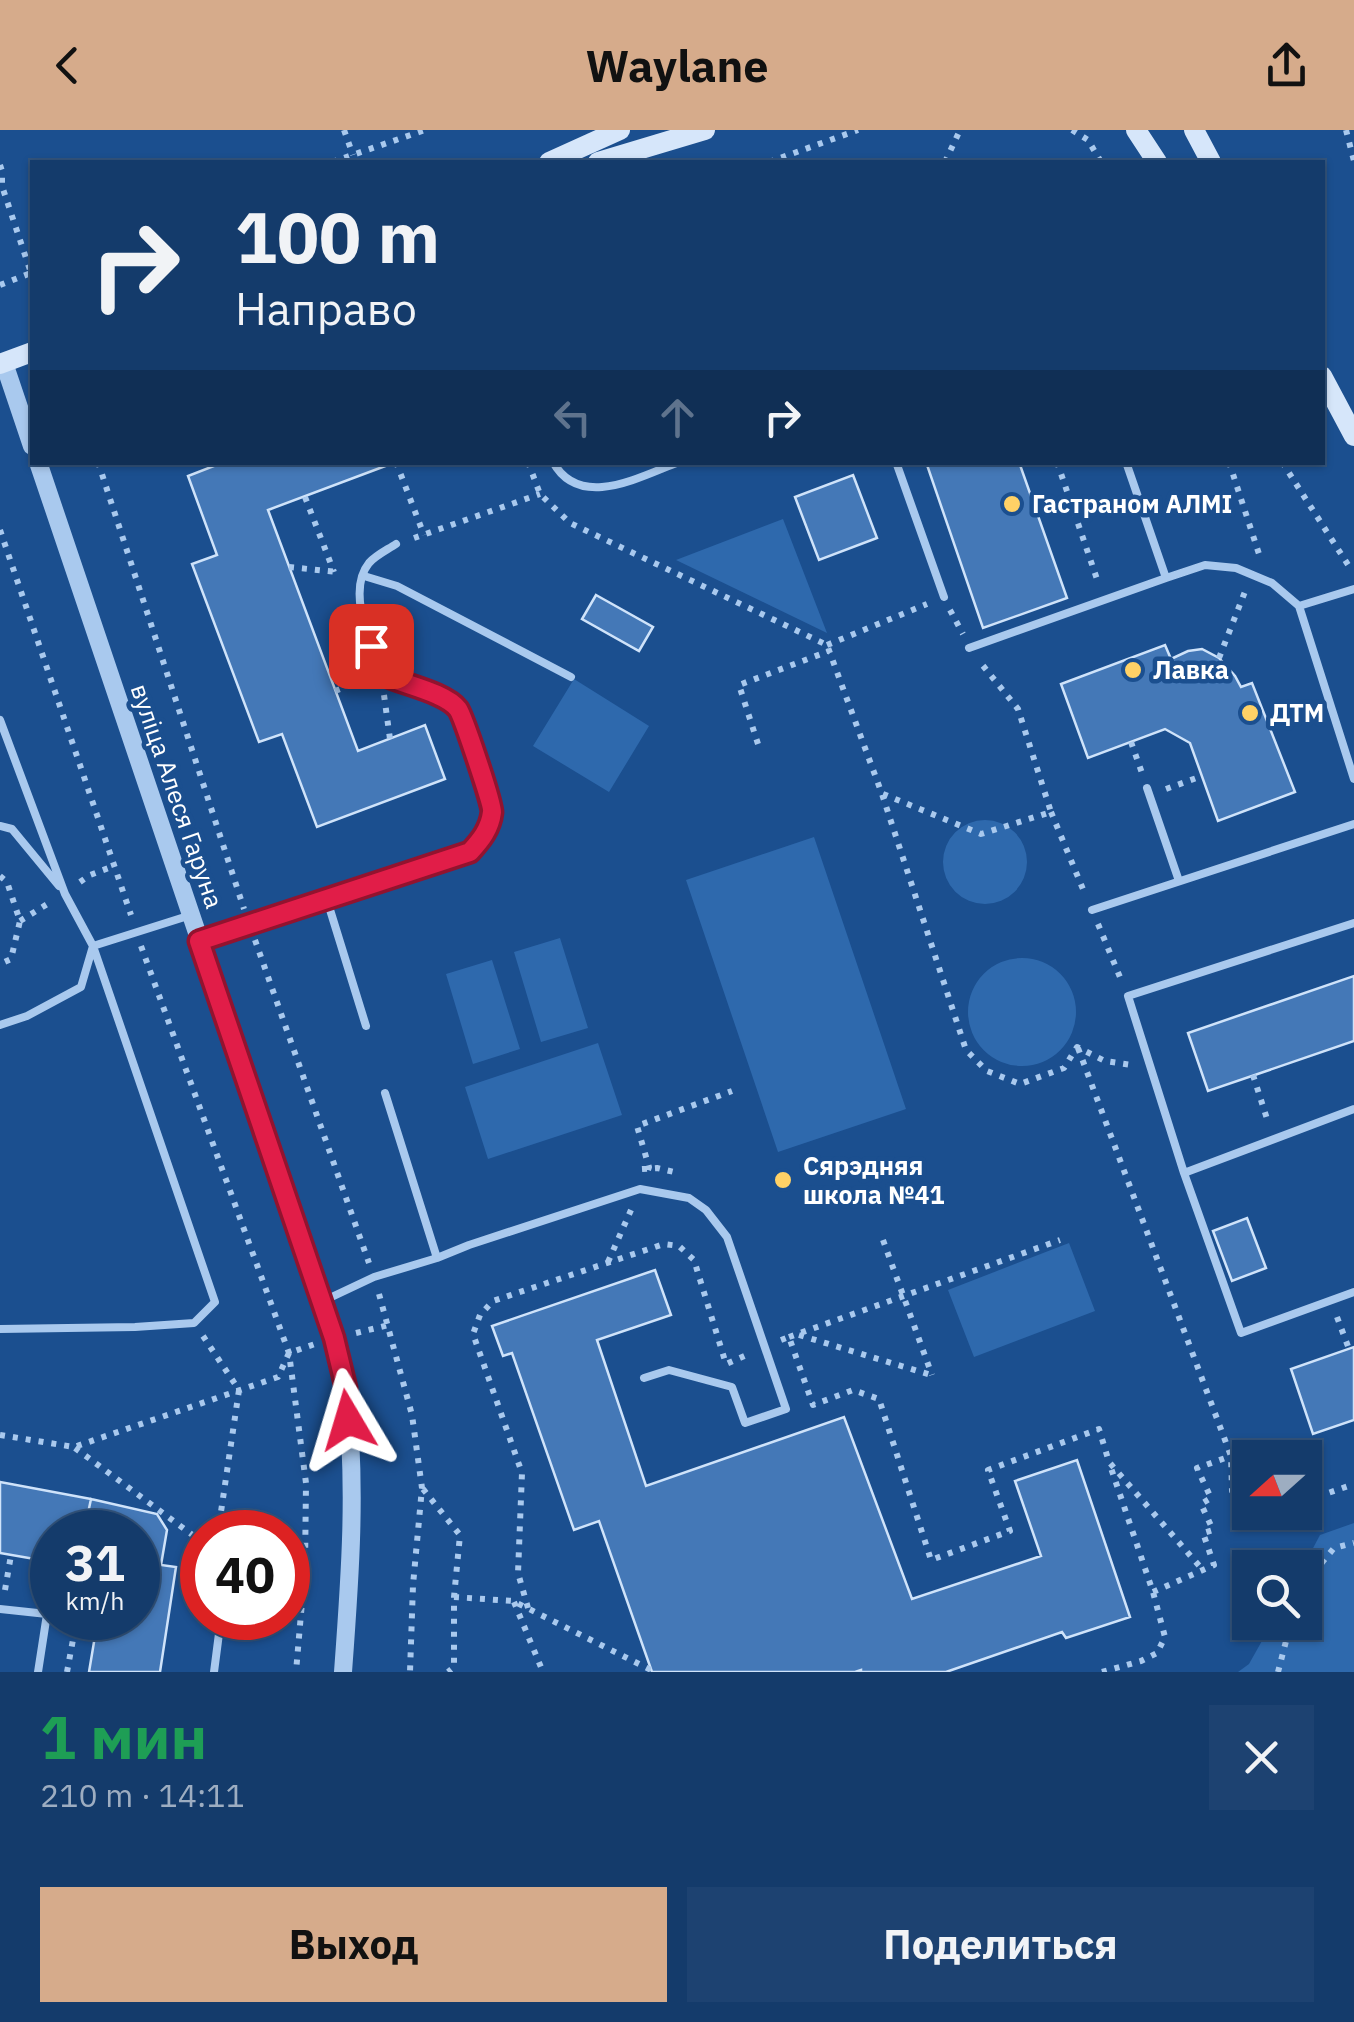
<!DOCTYPE html>
<html lang="ru">
<head>
<meta charset="utf-8">
<style>
  :root { --surface:#143b6b; --page:#1d4271; --text:#f1f3f6; --muted:#9dadc1; --line:#33557e; --accent:#d6ab8b }
  body { margin:0; font-family:"IBM Plex Sans",sans-serif; background:var(--page); color:var(--text); height:100vh; display:flex; flex-direction:column; font-size:38px; white-space:nowrap }
  * { box-sizing:border-box; margin:0 }
  p { font-size:32px; color:var(--muted) }
  .icon { flex:none; width:55px; height:55px; fill:none; stroke:currentColor; stroke-width:2; stroke-linecap:round; stroke-linejoin:round }
  .map { position:relative; height:1542px; overflow:hidden }
  .details { display:flex; flex-direction:column; background:var(--surface); flex:1 }
  .details>* { flex:none }
  .banner { position:absolute; left:30px; top:30px; width:1295px; height:305px; border-radius:0px; box-shadow:0 2px 8px #0004,0 0 0 2px var(--line); background:#143b6b; color:var(--text); overflow:hidden }
  .needle { width:65px; rotate:249deg }
  .controls { position:absolute; left:1232px; top:1310px; display:grid; gap:20px }
  .controls a { display:grid; place-items:center; width:90px; height:90px; border-radius:0px; background:var(--surface); box-shadow:0 2px 8px #0004,0 0 0 2px var(--line); font-size:50px }
  .speed { position:absolute; left:30px; top:1380px; display:flex; gap:20px; font-size:50px; font-weight:700; text-align:center }
  .speed>* { display:grid; place-content:center; width:130px; height:130px; border-radius:50%; background:var(--surface); box-shadow:0 2px 8px #0004,0 0 0 2px var(--line); line-height:1 }
  .speed small { font-size:25px; font-weight:400 }
  .speed .limit { border:15px solid #d22; background:#fff; color:#111 }
  .pin { position:absolute; display:grid; place-items:center; width:85px; height:85px; color:#fff; margin:-42px; border-radius:20px; box-shadow:0 5px 15px #0006 }
  .me { position:absolute; width:110px; margin:-55px; rotate:353deg; stroke-linejoin:round; filter:drop-shadow(0 0 8px #0008) }
  .turn { display:flex; align-items:center; gap:35px; height:210px; padding:0 40px; font-size:45px }
  .turn .icon { width:130px; height:130px; stroke-width:2.5 }
  .turn b { display:block; font-size:70px; line-height:85px }
  .lanes { display:flex; align-items:center; height:95px; padding:0 40px; background:#0003; justify-content:center; gap:50px; direction:ltr }
  .lanes .off { opacity:.35 }
  .round { display:grid; place-items:center; flex:none; width:105px; height:105px; border-radius:0px; background:var(--page) }
  .headline { display:flex; align-items:center; justify-content:space-between; height:170px; padding:0 40px }
  h1 { font-size:60px; font-weight:700; line-height:75px; color:#1e9e55 }
  .action { display:flex; gap:20px; margin-top:auto; padding:20px 40px }
  .action a { flex:1; height:115px; border-radius:0px; background:var(--accent); color:#111; font-size:40px; font-weight:700; line-height:115px; text-align:center }
  .action a+a { background:var(--page); color:var(--text) }
  header { display:flex; justify-content:space-between; align-items:center; height:130px; padding:0 40px; background:var(--accent); color:#111; font-size:45px; font-weight:700 }
  .map>svg:first-child { display:block }
</style>
</head>
<body>
<header><svg class="icon" aria-label="back" viewBox="0 0 24 24"><path d="M15 5l-7 7 7 7"/></svg>Waylane<svg class="icon" aria-label="share" viewBox="0 0 24 24"><path d="M12 15V3M7 8l5-5 5 5M5 13v7h14v-7"/></svg></header>
<div class="map">
<svg width="1354" height="1542" viewBox="0 0 1354 1542">
  <rect width="100%" height="100%" fill="#1b4f8f"/>
  <path fill="#2e69ad" d="M783 389 827 503 676 430Z
    M574 549 649 596 609 662 533 616Z
    M943 732a42 42 0 1 1 84 0a42 42 0 1 1-84 0Z
    M814 707 906 979 778 1022 686 750Z
    M560 808 588 898 541 912 514 822Z
    M968 882a54 54 0 1 1 108 0a54 54 0 1 1-108 0Z
    M492 830 520 919 473 934 446 844Z
    M598 913 622 985 488 1029 465 957Z
    M1069 1113 1095 1181 974 1227 948 1160Z
    M1354 1393V1542H1238L1249 1534 1272 1493 1305 1492V1438L1303 1437 1320 1405Z"/>
  <path fill="#4478b7" stroke="#cfe3fa" stroke-width="2.5" d="M224 332H396L268 380 358 621 425 595 445 649 317 697 282 604 259 612 192 434 217 425 188 346Z
    M926 332H1019L1067 468 983 498Z
    M853 345 877 408 819 430 795 367Z
    M596 465 653 497 639 521 582 489Z
    M1165 515 1171 529 1188 521 1202 519 1219 528 1235 546 1241 557 1252 553 1295 662 1218 691 1190 613 1165 599 1088 628 1061 554Z
    M1354 846V911L1208 961 1188 903Z
    M1247 1088 1266 1138 1232 1151 1213 1101Z
    M655 1140 671 1185 597 1210 646 1356 844 1287 912 1469 1041 1426 1015 1351 1077 1330 1130 1487 1066 1508 1062 1502 946 1542H861V1540L855 1542H652L599 1391 574 1400 512 1223 503 1226 492 1196Z
    M1354 1217V1290L1313 1304 1291 1239Z
    M0 1352 91 1369 84 1402H52V1432L0 1423Z
    M91 1369 157 1384 167 1400 161 1435 176 1437 160 1542H89L98 1488H138V1402H84Z"/>
  <g fill="none" stroke-linecap="round" stroke-linejoin="round">
    <path stroke="#a9c9ee" stroke-width="6" stroke-dasharray="5 8" stroke-linecap="butt" d="M344 0 353 25
      M1072 0 1088 10 1101 32
      M1346 0 1354 31
      M332 32 425 0
      M769 32 858 0
      M945 32 960 0
      M0 35 2 41V56L31 143
      M0 155 31 143
      M98 332 244 779
      M396 332 424 405
      M528 332 540 364 570 393 827 515 882 664 966 920 987 941 1020 954 1064 938 1077 917 1105 931 1132 935
      M1057 332 1099 455
      M1229 332 1259 424 1257 429
      M1282 332 1352 441
      M305 367 334 442
      M0 400 131 785
      M414 408 540 364
      M289 437 337 442
      M950 480 963 504
      M827 515 927 474
      M1219 528 1246 459
      M335 561 366 549
      M384 565 390 609
      M1131 612 1142 643
      M758 614 739 555 829 521
      M1166 659 1202 646
      M883 664 981 704 1051 682 1018 579 980 532
      M1051 682 1085 764
      M0 746 7 752 20 791 11 829 0 834
      M80 752 90 745 114 736
      M20 791 49 773
      M1098 794 1122 852
      M255 810 369 1133
      M141 816 289 1223 306 1353 305 1437 296 1542
      M1078 918 1231 1326 1232 1361 1250 1378
      M1253 945 1268 992
      M642 1039 657 1038 678 1043
      M648 1040 649 1037 637 996 732 961
      M883 1110 932 1245
      M608 1132 631 1080
      M379 1164 412 1285 422 1358 413 1455 410 1542
      M1337 1187 1349 1219
      M356 1203 389 1195
      M799 1205 931 1245
      M203 1206 239 1260 218 1402
      M789 1207 1060 1110
      M781 1210 789 1207 813 1275 853 1260 879 1269 931 1430 1010 1401 988 1340 1099 1299 1109 1332 1202 1439
      M0 1305 74 1317 278 1247 289 1223 315 1214
      M75 1318 202 1412
      M423 1359 460 1405 454 1467V1537L448 1542
      M1305 1371 1354 1354
      M1305 1453 1334 1418 1354 1413
      M5 1460 11 1425
      M1153 1462 1214 1435 1203 1403 1213 1400 1201 1374 1211 1368 1197 1338 1231 1326
      M454 1467 513 1471 651 1540
      M514 1472 543 1542
      M528 1478 518 1443 522 1343 473 1204 480 1185 493 1171 664 1114 679 1116 694 1130 726 1234 751 1223
      M67 1542 77 1488
      M1102 1542 1141 1531 1157 1523 1165 1507 1153 1462 1111 1338
      M1278 1542 1291 1492"/>
    <path stroke="#a9c9ee" stroke-width="8" d="M553 332C580 381 641 346 679 332
      M896 332 944 467
      M1126 332 1166 448 1205 435 1236 438 1272 453 1299 476 1354 649
      M364 446 397 456 571 547
      M1299 476 1354 459
      M969 518 1166 448
      M0 590 65 764 93 816 215 1172 194 1193 135 1197 0 1199
      M1147 658 1179 751
      M0 696 12 699 59 756
      M327 770 366 896
      M1092 780 1354 694
      M1354 793 1128 866 1184 1043 1241 1203 1354 1162
      M199 811 471 722C481 710 490 699 492 682 493 675 463 586 458 579 445 562 401 554 381 544 371 515 346 461 369 433 376 425 387 420 396 414
      M93 816 191 785
      M0 895 27 886 81 857 93 816
      M385 963 437 1128
      M1184 1043 1354 979
      M321 1172 374 1147 437 1128 469 1115 640 1059 689 1068 706 1080 727 1107 786 1279 745 1293 732 1257 669 1240 644 1248
      M0 1479 47 1484 38 1542
      M214 1542 221 1488"/>
    <path stroke="#a9c9ee" stroke-width="18" d="M4 233 32 316
      M38 332 334 1208C338 1225 343 1243 346 1261 357 1355 350 1448 343 1542"/>
    <path stroke="#d6e6fa" stroke-width="20" d="M1136 0 1157 32
      M1194 0 1211 32
      M549 32 620 0
      M598 32 705 0
      M0 234 32 222
      M1322 246 1354 306"/>
  </g>
  <g fill="none" stroke-linecap="round" stroke-linejoin="round">
    <defs>
      <path id="route" d="M348 1290 346 1258 334 1208 199 811 470 722C481 710 490 699 492 682 493 675 463 586 458 579 445 562 401 554 381 544L371 516"/>
    </defs>
    <use href="#route" stroke="#92132f" stroke-width="25"/>
    <use href="#route" stroke="#e11d48" stroke-width="18"/>
  </g>
  <g fill="#ffd166" stroke="#1b4f8f" stroke-width="4">
    <circle cx="1012" cy="374" r="10"/>
    <circle cx="1133" cy="540" r="10"/>
    <circle cx="1250" cy="583" r="10"/>
    <circle cx="783" cy="1050" r="10"/>
  </g>
  <g text-anchor="middle" stroke-width="9" stroke-linejoin="round" paint-order="stroke">
    <g font-size="25" font-weight="bold" fill="#fff" stroke="#1b4f8f" text-anchor="start">
      <text x="1032" y="383">Гастраном АЛМІ</text>
      <text x="1153" y="549">Лавка</text>
      <text x="1270" y="592">ДТМ</text>
      <text x="803" y="1045">Сярэдняя<tspan x="803" dy="29">школа №41</tspan></text>
    </g>
    <g font-size="25" fill="#fff" stroke="#1b4f8f">
      <text transform="translate(177 666) rotate(71)" y="9">вуліца Алеся Гаруна</text>
    </g>
  </g>
</svg>
<div class="controls">
<a><svg class="needle" viewBox="-14 -14 28 28"><path d="M0-13l5 13h-10z" fill="#e53935"/><path d="M0 13l5-13h-10z" fill="#9dadc1"/></svg></a>
<a><svg class="icon" aria-label="search" viewBox="0 0 24 24"><circle cx="10" cy="10" r="6"/><path d="M15 15l6 6"/></svg></a>
</div>
<div class="speed"><div>31<small>km/h</small></div><div class="limit">40</div></div>
<div class="pin" style="left:371px;top:516px;background:#d93025"><svg class="icon" aria-label="arrive" viewBox="0 0 24 24"><path d="M6 21V4h12l-3 4 3 4H6"/></svg></div>
<svg class="me" style="left:348px;top:1290px" viewBox="-20 -20 40 40"><path d="M0-17L14 15 0 8-14 15z" fill="#e11d48" stroke="#fff" stroke-width="4"/></svg>
<div class="banner">
<div class="turn"><svg class="icon" aria-label="right" viewBox="0 0 24 24"><path d="M7 20v-9h11M14 6l5 5-5 5"/></svg><div><b>100 m</b>Направо</div></div>
<div class="lanes"><svg class="icon off" aria-label="left" viewBox="0 0 24 24"><path d="M17 20v-9H6M10 6l-5 5 5 5"/></svg><svg class="icon off" aria-label="ahead" viewBox="0 0 24 24"><path d="M12 20V5M6 11l6-6 6 6"/></svg><svg class="icon" aria-label="right" viewBox="0 0 24 24"><path d="M7 20v-9h11M14 6l5 5-5 5"/></svg></div>
</div>
</div>
<section class="details">
<div class="headline"><div><h1>1 мин</h1><p>210 m · 14:11</p></div><a class="round"><svg class="icon" aria-label="close" viewBox="0 0 24 24"><path d="M6 6l12 12M18 6L6 18"/></svg></a></div>
<div class="action"><a>Выход</a><a>Поделиться</a></div>
</section>
</body>
</html>
